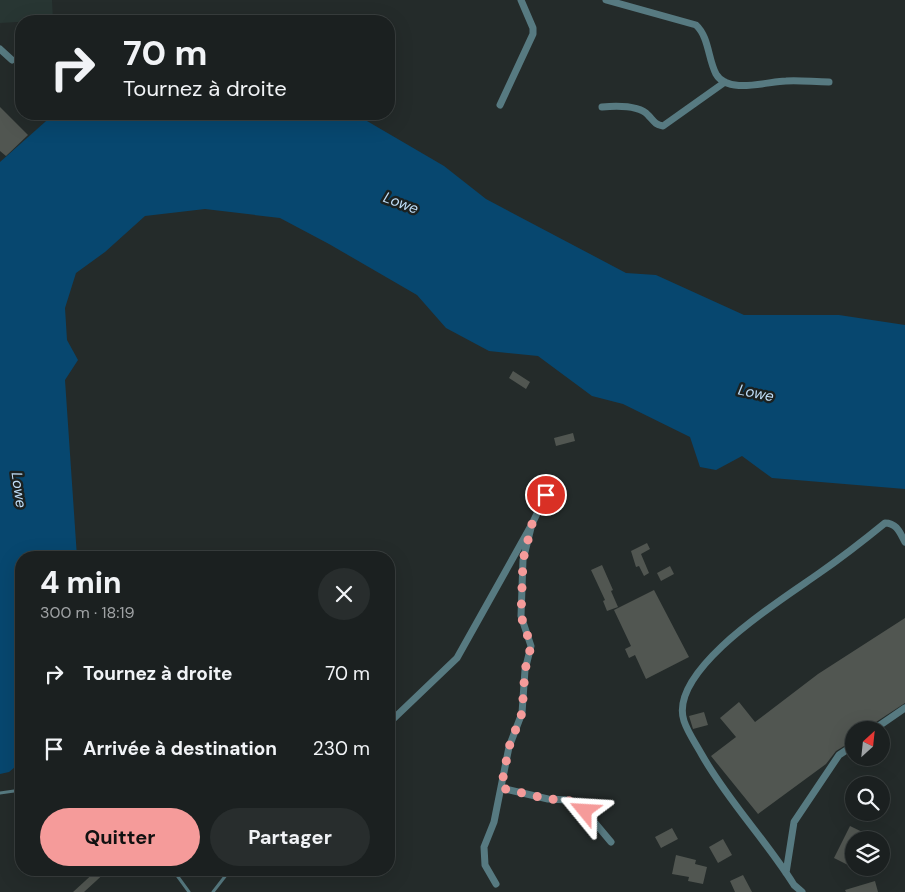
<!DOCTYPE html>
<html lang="fr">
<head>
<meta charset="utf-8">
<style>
  :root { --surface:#1b2020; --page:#282d2d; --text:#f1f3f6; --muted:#a0a3a5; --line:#393e3e; --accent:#f59b9a }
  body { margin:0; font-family:"DM Sans",sans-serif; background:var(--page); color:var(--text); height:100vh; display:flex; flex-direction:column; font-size:19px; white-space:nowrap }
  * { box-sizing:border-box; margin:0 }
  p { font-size:16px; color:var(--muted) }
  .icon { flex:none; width:28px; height:28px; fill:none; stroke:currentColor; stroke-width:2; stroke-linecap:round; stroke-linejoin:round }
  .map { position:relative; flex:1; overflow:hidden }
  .panel { position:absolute; left:15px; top:551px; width:380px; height:325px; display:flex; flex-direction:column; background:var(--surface); border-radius:20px; box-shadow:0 5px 20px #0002,0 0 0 1px var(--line) }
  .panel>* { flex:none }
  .guide { position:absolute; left:15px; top:15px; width:380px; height:105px; border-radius:20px; box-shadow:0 5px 20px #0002,0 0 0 1px var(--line); background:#1b2020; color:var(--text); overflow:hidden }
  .needle { width:32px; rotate:27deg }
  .tools { position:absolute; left:845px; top:721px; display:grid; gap:10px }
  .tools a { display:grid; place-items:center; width:45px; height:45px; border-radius:50%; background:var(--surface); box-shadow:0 5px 20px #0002,0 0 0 1px var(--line); font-size:25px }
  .pin { position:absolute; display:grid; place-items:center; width:42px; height:42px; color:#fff; margin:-21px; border:2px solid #fff; border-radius:50%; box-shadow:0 1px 5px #0007 }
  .me { position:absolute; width:55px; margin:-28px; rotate:297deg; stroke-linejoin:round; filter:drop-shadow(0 0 4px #0008) }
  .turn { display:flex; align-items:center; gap:18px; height:105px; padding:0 25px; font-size:22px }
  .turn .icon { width:65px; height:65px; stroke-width:2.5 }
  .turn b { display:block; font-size:35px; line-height:42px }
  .round { display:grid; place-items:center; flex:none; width:52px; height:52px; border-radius:26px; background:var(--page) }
  .overview { display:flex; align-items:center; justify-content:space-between; height:85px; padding:0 25px }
  h1 { font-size:30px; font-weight:700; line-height:38px }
  .primary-button { display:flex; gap:10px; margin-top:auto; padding:10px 25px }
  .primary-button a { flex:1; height:58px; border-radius:30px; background:var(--accent); color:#111; font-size:20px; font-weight:700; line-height:58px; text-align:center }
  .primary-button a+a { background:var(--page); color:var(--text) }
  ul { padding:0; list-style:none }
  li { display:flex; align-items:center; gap:15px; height:75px; padding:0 25px }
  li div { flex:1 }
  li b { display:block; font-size:19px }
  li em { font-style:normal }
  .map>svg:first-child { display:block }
</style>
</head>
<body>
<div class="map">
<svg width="905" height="892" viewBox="0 0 905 892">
  <rect width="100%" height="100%" fill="#242b2a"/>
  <path fill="#283633" d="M0 0H52L53 20 0 23Z"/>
  <path fill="#07476f" d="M54 114H355L444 166 486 199 626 273 656 275 744 315H839L905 325V489L772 478 742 456 716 470 700 467 690 437 623 404 592 396 538 356 489 351 446 328 417 295 329 244 280 218 205 209 145 216 105 252 76 273 65 308 67 340 78 360 65 380 77 557 21 558V762L9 772 0 774V162Z"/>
  <path fill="#515651" d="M0 107 28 135 6 156 0 151Z
    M513 371 530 382 526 389 509 378Z
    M573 433 575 441 556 446 554 438Z
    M647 543 650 549 641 554 649 573 644 576 639 566 636 567 631 551Z
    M602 565 613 590 611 591 618 607 607 611 603 601 605 600 591 570Z
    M670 566 674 574 661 581 657 573Z
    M654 590 689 657 646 679 635 655 629 658 625 649 631 646 614 610Z
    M905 618V703L870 726 868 730H854V740L836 751 826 764 758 814 711 756 736 737 720 718 739 702 755 722 818 674Z
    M704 712 708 725 693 729 689 716Z
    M850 826 879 840H854V868L834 858Z
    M672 828 678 839 661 848 655 837Z
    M723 839 732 855 718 863 709 847Z
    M676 855 696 860 695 864 707 867 703 884 688 881 689 877 672 874Z
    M97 870H108L84 892H73Z
    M743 875 752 892H735L730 881Z
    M875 881 878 892H846L845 890Z"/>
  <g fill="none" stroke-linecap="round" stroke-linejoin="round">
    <path stroke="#577a81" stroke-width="3" d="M0 793 21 790
      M173 870 189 892
      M213 892 230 870"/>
    <path stroke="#577a81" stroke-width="7" d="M606 0 696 25C709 37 708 59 716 74 728 95 769 81 786 81 800 80 814 82 829 82
      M0 49 12 60
      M500 105 533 34V28L521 0
      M602 107C614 106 639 105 648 115 653 120 655 125 663 126L725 82
      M389 723 457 658 532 524 546 495
      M873 730 905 708
      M501 788 548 799 568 800 585 811 611 842
      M786 873 794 822 839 755 854 745
      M496 884 485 865 484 847 494 822 509 747 522 713 525 670 531 646 521 616 523 560 532 524
      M802 892 794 885C766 840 728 801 702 755 696 744 688 733 684 721 667 670 784 598 818 574 841 558 863 541 885 523 897 523 900 533 905 542"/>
  </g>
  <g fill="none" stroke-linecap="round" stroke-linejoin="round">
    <path stroke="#f59b9a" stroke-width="9" stroke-dasharray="0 16.2" d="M546 495 532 524 523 560 521 616 531 646 525 670 522 713 509 747 501 788 548 799 568 800 585 811"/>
  </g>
  <g text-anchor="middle" stroke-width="5" stroke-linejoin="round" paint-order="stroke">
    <g font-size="15" font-style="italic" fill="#bfddf7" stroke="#1b2120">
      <text transform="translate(401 203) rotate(21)" y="5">Lowe</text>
      <text transform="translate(756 393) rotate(12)" y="5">Lowe</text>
      <text transform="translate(19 490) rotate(82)" y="5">Lowe</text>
    </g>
  </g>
</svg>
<div class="tools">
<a><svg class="needle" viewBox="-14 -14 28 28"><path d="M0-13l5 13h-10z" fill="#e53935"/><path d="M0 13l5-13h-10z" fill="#a0a3a5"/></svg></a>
<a><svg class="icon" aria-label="search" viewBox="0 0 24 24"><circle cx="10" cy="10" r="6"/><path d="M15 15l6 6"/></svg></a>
<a><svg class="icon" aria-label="layers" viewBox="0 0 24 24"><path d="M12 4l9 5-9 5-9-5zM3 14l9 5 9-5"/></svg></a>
</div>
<div class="pin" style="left:546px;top:495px;background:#d93025"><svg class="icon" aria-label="arrive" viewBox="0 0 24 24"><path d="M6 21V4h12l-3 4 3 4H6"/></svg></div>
<svg class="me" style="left:585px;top:811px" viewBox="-20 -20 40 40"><path d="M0-17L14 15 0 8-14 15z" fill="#f59b9a" stroke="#fff" stroke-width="4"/></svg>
<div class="guide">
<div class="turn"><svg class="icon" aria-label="right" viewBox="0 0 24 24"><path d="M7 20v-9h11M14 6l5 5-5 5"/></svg><div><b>70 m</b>Tournez à droite</div></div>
</div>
<section class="panel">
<div class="overview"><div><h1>4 min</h1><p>300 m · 18:19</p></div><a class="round"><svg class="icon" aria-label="close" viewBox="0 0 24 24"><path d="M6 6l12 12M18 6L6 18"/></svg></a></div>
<ul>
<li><svg class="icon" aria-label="right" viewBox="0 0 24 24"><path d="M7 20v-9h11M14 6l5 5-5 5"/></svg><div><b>Tournez à droite</b></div><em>70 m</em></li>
<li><svg class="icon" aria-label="arrive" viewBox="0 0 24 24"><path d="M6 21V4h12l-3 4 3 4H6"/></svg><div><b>Arrivée à destination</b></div><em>230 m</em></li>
</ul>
<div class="primary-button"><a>Quitter</a><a>Partager</a></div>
</section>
</div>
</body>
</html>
